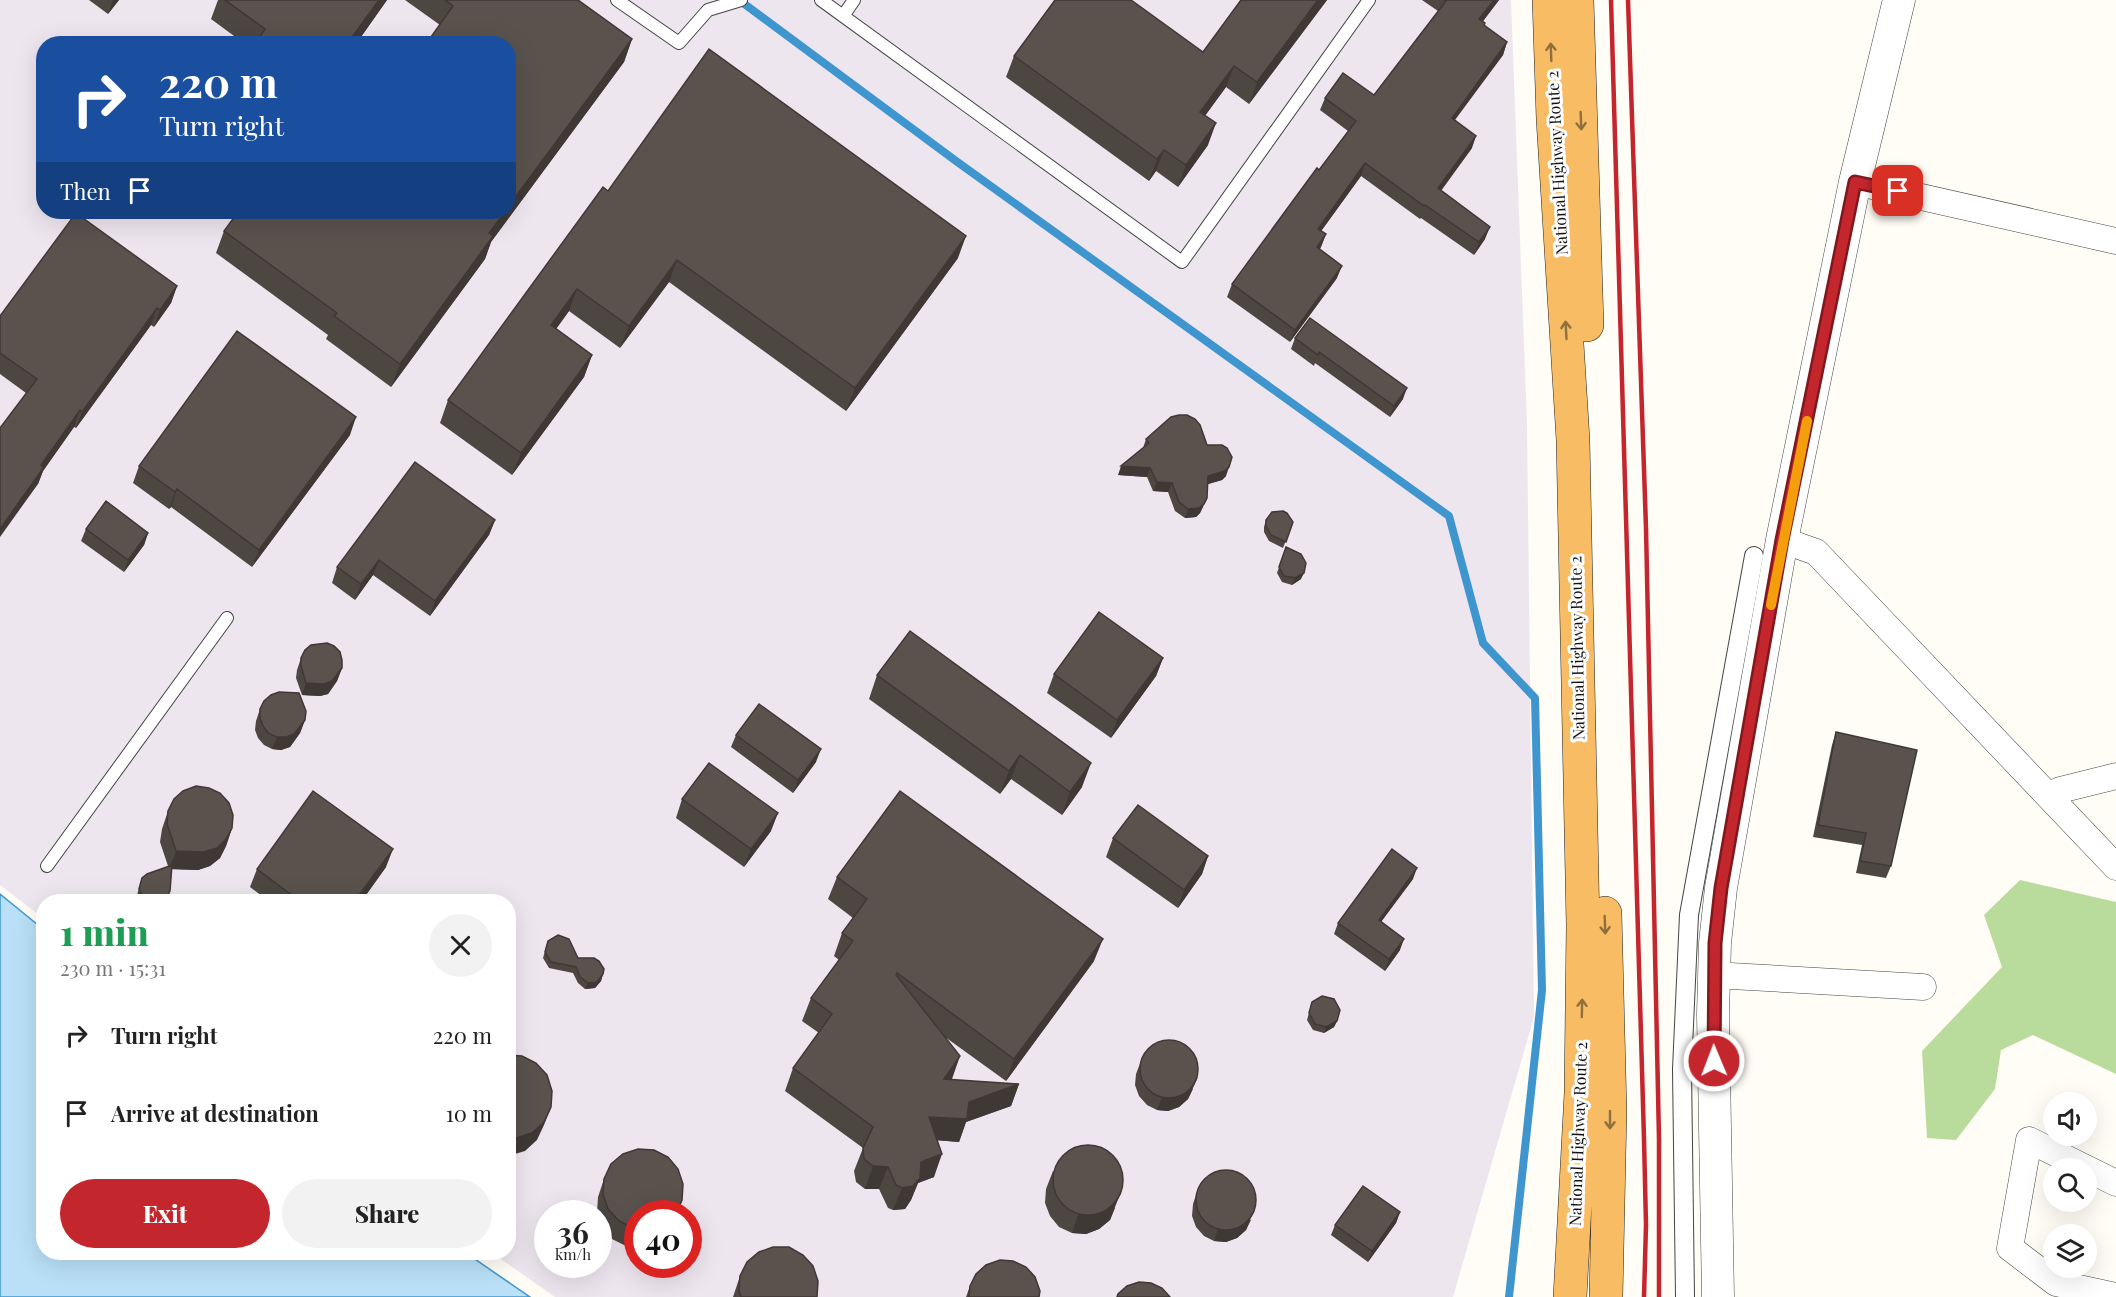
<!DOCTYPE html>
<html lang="en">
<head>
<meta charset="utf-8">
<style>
  :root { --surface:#fff; --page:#f2f2f2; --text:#222; --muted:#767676; --accent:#c4262e }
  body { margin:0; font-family:"Playfair Display",serif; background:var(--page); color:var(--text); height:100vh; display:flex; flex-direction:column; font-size:22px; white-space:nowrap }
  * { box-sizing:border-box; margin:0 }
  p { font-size:20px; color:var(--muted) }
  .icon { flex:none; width:33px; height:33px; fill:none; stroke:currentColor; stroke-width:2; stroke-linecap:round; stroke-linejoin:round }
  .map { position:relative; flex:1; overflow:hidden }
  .panel { position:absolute; left:36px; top:894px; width:480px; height:366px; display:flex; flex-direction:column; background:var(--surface); border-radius:24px; box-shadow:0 6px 24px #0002 }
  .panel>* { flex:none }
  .hud { position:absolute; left:36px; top:36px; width:480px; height:183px; border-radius:24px; box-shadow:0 6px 24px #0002; background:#1a4fa0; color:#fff; overflow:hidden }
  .buttons { position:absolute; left:2043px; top:1092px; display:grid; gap:12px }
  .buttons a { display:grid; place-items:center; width:54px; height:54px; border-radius:50%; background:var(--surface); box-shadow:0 6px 24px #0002; font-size:30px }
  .speed { position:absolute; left:534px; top:1200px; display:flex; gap:12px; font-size:30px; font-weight:700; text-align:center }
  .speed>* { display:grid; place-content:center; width:78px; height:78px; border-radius:50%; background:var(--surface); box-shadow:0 6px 24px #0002; line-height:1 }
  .speed small { font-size:15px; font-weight:400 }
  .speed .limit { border:9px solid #d22; background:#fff; color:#111 }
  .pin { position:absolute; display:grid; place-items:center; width:51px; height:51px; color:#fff; margin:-26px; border-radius:12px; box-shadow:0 3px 9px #0006 }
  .me { position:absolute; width:66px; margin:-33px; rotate:359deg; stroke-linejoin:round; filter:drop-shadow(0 0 4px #0008) }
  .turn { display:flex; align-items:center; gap:21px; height:126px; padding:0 24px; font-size:27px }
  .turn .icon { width:78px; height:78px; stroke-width:2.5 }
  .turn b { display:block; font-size:42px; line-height:51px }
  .then { display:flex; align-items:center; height:57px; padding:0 24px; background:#0003; gap:12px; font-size:22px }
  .round { display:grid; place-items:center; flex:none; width:63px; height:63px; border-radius:32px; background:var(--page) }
  .headline { display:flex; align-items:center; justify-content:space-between; height:102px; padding:0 24px }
  h1 { font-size:36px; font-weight:800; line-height:45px; color:#1e9e55 }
  .cta { display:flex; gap:12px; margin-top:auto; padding:12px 24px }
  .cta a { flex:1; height:69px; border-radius:36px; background:var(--accent); color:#fff; font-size:24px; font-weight:800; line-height:69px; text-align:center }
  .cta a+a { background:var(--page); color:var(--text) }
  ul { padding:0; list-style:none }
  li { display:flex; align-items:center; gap:18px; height:78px; padding:0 24px }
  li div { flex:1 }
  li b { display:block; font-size:22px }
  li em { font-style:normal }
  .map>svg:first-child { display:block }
</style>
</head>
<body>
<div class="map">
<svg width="2116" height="1297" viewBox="0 0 2116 1297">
  <rect width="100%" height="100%" fill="#fffdf5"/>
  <path fill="#eee6ef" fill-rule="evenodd" d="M0 0H1511L1527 425 1534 1017 1453 1297H555L492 1253 508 1252V902H44L43 918 0 885ZM44 44H508V212H44ZM548 1214H598V1264H548ZM638 1214H688V1264H638Z"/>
  <path fill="#b9dc9c" d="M2020 880 2116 902V1074L2033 1035 2001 1050 1995 1089 1956 1140 1927 1138 1922 1051 2002 967 1984 915Z"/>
  <path fill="#b9e0f7" stroke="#3f96cf" stroke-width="1.5" d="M0 894 43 929 44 1252 466 1253 530 1297H0Z"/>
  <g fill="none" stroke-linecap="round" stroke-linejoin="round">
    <path stroke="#3f96cf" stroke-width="8" d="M739 0 956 161 1449 516 1483 643 1535 698 1542 990 1509 1297"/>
    <defs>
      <path id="service" d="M617 0 679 43 708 10 741 0
        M821 0 1182 262 1369 0
        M843 16 854 0
        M47 866 227 618"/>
      <path id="pedestrian" d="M1685 1297 1682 1069 1689 915 1754 556"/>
      <path id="minor" d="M1855 182 2116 241
        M1782 540 1816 552 2116 867
        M2050 797 2060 790 2116 776
        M1713 975 1923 987
        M2116 1183 2029 1140 2010 1248 2056 1283 2116 1296"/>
      <path id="tertiary" d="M1718 1297 1713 1014 1715 943 1721 888 1782 540 1855 182 1899 0"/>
      <path id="trunk" d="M1549 0 1553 119 1573 440 1583 925 1581 1093 1570 1297
        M1577 0 1587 325
        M1605 913 1610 1111 1606 1297"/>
    </defs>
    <use href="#service" stroke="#444" stroke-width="14"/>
    <use href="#pedestrian" stroke="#444" stroke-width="20"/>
    <use href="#minor" stroke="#444" stroke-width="27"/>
    <use href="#tertiary" stroke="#444" stroke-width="33"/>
    <use href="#trunk" stroke="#222" stroke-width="34"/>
    <use href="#service" stroke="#fff" stroke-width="12"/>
    <use href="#pedestrian" stroke="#fff" stroke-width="18"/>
    <use href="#minor" stroke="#fff" stroke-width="26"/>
    <use href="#tertiary" stroke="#fff" stroke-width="32"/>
    <use href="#trunk" stroke="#f7bc64" stroke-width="33"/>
    <path stroke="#c4262e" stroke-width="4.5" d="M1611 0 1644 1139 1646 1225 1644 1297
      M1628 0 1646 528 1659 1139V1297"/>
  </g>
  <path fill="#4d4742" d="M89 0H119L108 14Z
    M218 0H387L356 44H245L211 19Z
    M405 0H578L632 39 624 62 491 242 485 259 391 387 326 339 328 335 216 253 224 231 508 212 440 25Z
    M1241 0H1327L1249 104 1226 87 1205 116 1208 145 1178 187 1156 171 1149 181 1006 77 1014 56 1203 52Z
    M1422 0H1499L1482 22 1484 25 1507 42 1503 55 1455 120 1472 148 1441 191 1485 239 1474 255 1421 218 1420 219 1361 176 1321 231 1326 234 1320 249 1337 278 1290 342 1227 297 1232 284 1319 170 1348 131 1320 110 1325 98 1374 95 1438 11Z
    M608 191 958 258 846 411 669 282 620 348 569 311 556 329 592 355 584 377 512 475 440 423 448 400Z
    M177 286 171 303 154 327 151 325 76 428 74 427 43 471 38 484 26 393 0 374V316Z
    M1295 338 1403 399 1390 417 1315 363 1314 366 1291 349Z
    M350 435 252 567 171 507 169 509 133 483 139 466Z
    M1146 439 1207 445 1226 476 1222 480 1208 484 1203 507 1200 513 1196 517 1185 518 1175 511 1168 492 1153 491 1147 477 1118 475 1143 448Z
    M495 520 489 535 430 616 373 575 355 600 332 583 337 567Z
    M1266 520 1293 522 1283 548 1269 541 1264 532V527Z
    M86 529 148 533 144 545 124 572 81 541Z
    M1286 547 1301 579 1292 585 1282 582 1277 573Z
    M301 658 342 668 337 681 328 694 320 696 302 695 296 678 297 670Z
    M1163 658 1156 676 1111 738 1047 693 1054 674Z
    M877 675 1082 787 1062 815 1011 779 1000 794 869 699Z
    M260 709 305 720 300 733 290 747 281 750 272 749 264 745 258 738 255 730 256 721Z
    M1836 732 1891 866 1886 878 1856 873 1862 845 1813 837 1832 745Z
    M736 735 816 762 793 793 731 747Z
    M682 799 771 831 744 867 676 818Z
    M168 811 232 828 226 846 220 858 210 866 198 870 171 869 166 902H140L137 895 142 878 168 866 160 842 162 829Z
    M1113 838 1208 856 1202 874 1178 908 1106 857Z
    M386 867 361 902H270L250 887 257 869Z
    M837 877 1094 961 1006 1081 945 1037 952 1080 1019 1084 1011 1106 966 1122 959 1142 937 1140 934 1177 918 1183 911 1200 905 1209 893 1210 888 1208 879 1189H865L856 1182 854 1171 863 1148 785 1091 793 1068 819 1033 802 1021 811 998 839 960 834 956 842 933 853 918 828 899Z
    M1413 879 1381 922 1400 950 1385 971 1334 934 1338 923Z
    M548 941 578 958 603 974 601 981 595 988 585 989 578 983 573 973 549 968 543 958Z
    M1312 1002 1337 1021 1334 1027 1324 1033 1313 1030 1307 1020Z
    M1141 1061 1193 1089 1188 1099 1179 1107 1168 1111 1157 1110 1147 1105 1139 1096 1135 1085 1136 1074Z
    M1053 1171 1115 1208 1110 1220 1099 1229 1086 1234 1072 1233 1059 1227 1050 1216 1045 1203 1046 1189Z
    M604 1179 682 1200 678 1214H638V1247L626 1246 612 1239 602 1228 598 1218V1214L597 1213 598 1197Z
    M1197 1192 1251 1220 1246 1230 1237 1238 1226 1242 1214 1241 1204 1236 1196 1227 1192 1216 1193 1204Z
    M1400 1212 1396 1223 1368 1262 1331 1235 1335 1225Z
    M740 1276 817 1297H733Z
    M970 1286 1039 1297H966Z"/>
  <path fill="#3f3936" d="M113 0H119L108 14Z
    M379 0H387L356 44H347Z
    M1318 0H1327L1249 104 1257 82Z
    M1494 0H1499L1475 32 1479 19Z
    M632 39 624 62 491 242 485 259 391 387 400 364 489 233 505 212H508V207Z
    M1507 42 1503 55 1447 130 1452 118Z
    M1234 66 1226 87 1192 133 1200 112Z
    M1216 123 1208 145 1178 187 1186 165Z
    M1476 136 1472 148 1433 201 1438 188Z
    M1164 150 1156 171 1149 181 1157 159Z
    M1365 163 1361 176 1314 241 1318 229Z
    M1490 227 1485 239 1474 255 1479 242Z
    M1326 234 1321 247 1312 259 1317 247Z
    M966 236 958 258 846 411 855 388Z
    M677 260 669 282 620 348 629 326Z
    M1342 266 1337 278 1290 342 1295 330Z
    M177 286 171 303 154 327 160 310Z
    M577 289 569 311 543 347 551 325Z
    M157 308 151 325 76 428 82 412Z
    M592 355 584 377 512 475 521 453Z
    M1407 388 1403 399 1390 417 1394 406Z
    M80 410 74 427 43 471 38 484 0 537V529L41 465Z
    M356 417 350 435 252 567 259 550Z
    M1121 466 1150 468 1147 477 1118 475Z
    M1229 467 1226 476 1222 480 1205 485 1208 476Z
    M1157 482 1172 483 1168 492 1153 491Z
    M177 489 171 507 169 509 175 492Z
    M1207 498 1200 513 1196 517 1185 518 1188 509Z
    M495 520 489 535 430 616 435 601Z
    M148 533 144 545 124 572 128 560Z
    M379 560 373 575 355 600 361 584Z
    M1304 573 1301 579 1292 585 1295 578Z
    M1163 658 1156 676 1111 738 1117 720Z
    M342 668 337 681 328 694 320 696 302 695 306 683Z
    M305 720 300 733 290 747 281 750 272 749 277 737Z
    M821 749 816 762 793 793 798 780Z
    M1020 755 1011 779 1000 794 1009 771Z
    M1091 763 1082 787 1062 815 1070 792Z
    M778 813 771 831 744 867 751 849Z
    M232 828 226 846 220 858 210 866 198 870 169 869 176 851Z
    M393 849 386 867 361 902H354Z
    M1208 856 1202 874 1178 908 1184 890Z
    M1417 868 1413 879 1374 931 1379 920Z
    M170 891 166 902H159Z
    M1103 939 1094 961 1006 1081 1014 1059Z
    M1404 939 1400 950 1385 971 1389 959Z
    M603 974 601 981 595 988 585 989 588 983Z
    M1337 1021 1334 1027 1324 1033 1326 1027Z
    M960 1056 952 1079 935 1102 944 1079Z
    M1198 1077 1188 1099 1179 1107 1168 1111 1157 1110 1162 1097Z
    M1019 1084 1011 1106 966 1122 959 1142 920 1139 929 1117Z
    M551 1107 544 1125 537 1140 525 1151 508 1156V1137Z
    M942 1154 934 1177 918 1183 911 1200 905 1209 893 1210 902 1188 921 1162Z
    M873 1166 888 1167 879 1189H865Z
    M1122 1189 1110 1220 1099 1229 1086 1234 1072 1233 1078 1215Z
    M1255 1207 1246 1230 1237 1238 1226 1242 1214 1241 1218 1229Z
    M1400 1212 1396 1223 1368 1262 1372 1251Z
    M633 1228H638V1247L626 1246Z"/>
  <path fill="#5a524d" stroke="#3f3936" stroke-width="1.5" d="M225 0H379L347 44H255L265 29Z
    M445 0H578L632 39 508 207V44H426L453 6Z
    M1055 0H1131L1203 52 1241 0H1318L1257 82 1234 66 1200 112 1216 123 1186 165 1164 150 1157 159 1014 56Z
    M1444 0H1494L1479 19 1485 23 1484 25 1507 42 1452 118 1476 136 1438 188 1490 227 1479 242 1425 205 1424 206 1365 163 1318 229 1326 234 1317 247 1342 266 1295 330 1232 284 1317 168 1319 170 1356 121 1325 98 1343 73 1374 95 1446 1Z
    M709 49 966 236 855 388 677 260 629 326 577 289 551 325 592 355 521 453 448 400 603 187 608 191Z
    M238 212H505L489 233 493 236 400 364 334 316 337 313 224 231Z
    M76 213 177 286 160 310 157 308 82 412 80 410 41 465 44 467 0 529V428L37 379 0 353V316Z
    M1310 318 1407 388 1394 406 1319 352 1318 355 1295 338Z
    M237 331 356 417 259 550 177 489 175 492 139 466Z
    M1179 415H1187L1195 419 1200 425 1207 445H1222L1227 448 1232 457 1229 467 1225 471 1208 476 1207 498 1204 504 1199 508 1188 509 1179 502 1172 483 1157 482 1150 468 1121 466 1149 443 1146 439 1171 417Z
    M415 462 495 520 435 601 379 560 361 584 337 567Z
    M106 501 148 533 128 560 86 529Z
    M1283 511 1287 513 1293 522 1286 542 1271 535 1266 526V520L1272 512Z
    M1286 547 1301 554 1306 563 1304 573 1295 578 1284 576 1279 567Z
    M1099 612 1163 658 1117 720 1054 674Z
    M910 631 1091 763 1070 792 1020 755 1009 771 877 675Z
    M327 643 334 646 340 652 342 660V668L332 681 324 684 306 683 301 666V658L305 650 311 645Z
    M279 692 299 693 306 711 305 720 294 734 286 737H277L268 733 263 726 260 718V709L264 701 271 695Z
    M759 704 821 749 798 780 736 735Z
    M1836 732 1917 750 1891 866 1860 861 1866 833 1818 825Z
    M709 763 778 813 751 849 682 799Z
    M196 786 209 788 220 793 229 803 233 815 232 828 226 839 217 848 204 852 176 851 167 824 168 811 174 799 183 791Z
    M313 791 393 849 354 902H301L257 869Z
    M900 791 1103 939 1014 1059 897 973 896 975 960 1056 944 1079 1019 1084 969 1102 967 1119 929 1117 942 1154 921 1162 920 1178 913 1186 902 1188 896 1185 888 1167 873 1166 864 1159 863 1148 873 1127 793 1068 832 1014 811 998 853 941 842 933 867 899 837 877Z
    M1138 805 1208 856 1184 890 1113 838Z
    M1392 849 1417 868 1379 920 1404 939 1389 959 1338 923Z
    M172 865 170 891 167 897 159 902H152L145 900 139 889 142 878 147 874Z
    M558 935 569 939 578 958H594L599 961 604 969 603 974 597 982 588 983 580 977 576 967 551 962 545 952 548 941Z
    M1322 996 1334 999 1340 1010 1337 1021 1326 1027 1315 1024 1309 1013 1312 1002Z
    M1140 1069a29 29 0 1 1 58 0a29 29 0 1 1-58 0Z
    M508 1055 522 1056 536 1063 547 1075 552 1091 551 1107 544 1122 532 1133 516 1138 508 1137Z
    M1053 1180a35 35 0 1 1 70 0a35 35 0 1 1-70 0Z
    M638 1149 654 1150 668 1157 678 1169 683 1184 682 1200 676 1214H638V1228H633L619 1221 608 1209 603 1194 604 1179 611 1164 623 1154Z
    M1196 1200a30 30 0 1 1 60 0a30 30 0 1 1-60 0Z
    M1363 1186 1400 1212 1372 1251 1335 1225Z
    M773 1247H789L803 1255 813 1266 818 1281 817 1297H741L739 1291 740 1276 747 1262 759 1252Z
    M1000 1260 1013 1261 1026 1267 1035 1277 1040 1291 1039 1297H969L970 1286 976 1274 986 1265Z
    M1139 1282 1151 1283 1162 1288 1170 1297H1117L1118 1294 1127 1286Z"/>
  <defs><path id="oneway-shaft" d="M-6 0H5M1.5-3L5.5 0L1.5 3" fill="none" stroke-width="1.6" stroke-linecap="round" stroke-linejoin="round" transform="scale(1.5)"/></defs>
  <g stroke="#906f3f">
    <use href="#oneway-shaft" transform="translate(1551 52) rotate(-92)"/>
    <use href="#oneway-shaft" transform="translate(1581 121) rotate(88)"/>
    <use href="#oneway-shaft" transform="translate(1566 330) rotate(-93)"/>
    <use href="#oneway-shaft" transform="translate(1605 925) rotate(88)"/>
    <use href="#oneway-shaft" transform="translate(1582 1008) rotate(-89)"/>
    <use href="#oneway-shaft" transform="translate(1610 1120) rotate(90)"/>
  </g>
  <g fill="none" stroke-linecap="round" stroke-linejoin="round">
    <defs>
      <path id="route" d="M1714 1061 1715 943 1721 888 1782 540 1855 182 1898 191"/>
    </defs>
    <use href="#route" stroke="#7f191e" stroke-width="15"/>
    <use href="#route" stroke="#c4262e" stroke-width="10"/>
    <path stroke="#f59e0b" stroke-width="10" d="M1771 605 1807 421"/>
  </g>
  <g text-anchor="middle" stroke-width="6" stroke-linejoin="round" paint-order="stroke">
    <g font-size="16" fill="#111" stroke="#fff">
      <text transform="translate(1557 163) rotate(-93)" y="6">National Highway Route 2</text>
      <text transform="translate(1577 648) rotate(-91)" y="6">National Highway Route 2</text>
      <text transform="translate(1578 1134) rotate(-88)" y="6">National Highway Route 2</text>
    </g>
  </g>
</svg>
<div class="buttons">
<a><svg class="icon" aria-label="sound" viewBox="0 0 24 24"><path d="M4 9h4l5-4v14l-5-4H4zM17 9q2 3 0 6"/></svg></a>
<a><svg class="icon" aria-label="search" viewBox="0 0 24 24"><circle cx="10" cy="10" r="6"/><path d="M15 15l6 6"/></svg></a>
<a><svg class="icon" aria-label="layers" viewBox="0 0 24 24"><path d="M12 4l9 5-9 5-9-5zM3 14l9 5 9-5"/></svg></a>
</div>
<div class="speed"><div>36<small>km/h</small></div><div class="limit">40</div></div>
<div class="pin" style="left:1898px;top:191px;background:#d93025"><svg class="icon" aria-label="arrive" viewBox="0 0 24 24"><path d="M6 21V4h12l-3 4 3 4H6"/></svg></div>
<svg class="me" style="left:1714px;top:1061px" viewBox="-20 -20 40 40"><circle r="17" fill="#c4262e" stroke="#fff" stroke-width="3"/><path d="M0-11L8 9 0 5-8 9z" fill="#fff"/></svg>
<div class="hud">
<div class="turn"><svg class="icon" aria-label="right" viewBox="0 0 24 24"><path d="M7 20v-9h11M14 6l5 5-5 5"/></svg><div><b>220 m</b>Turn right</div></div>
<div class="then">Then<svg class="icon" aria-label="arrive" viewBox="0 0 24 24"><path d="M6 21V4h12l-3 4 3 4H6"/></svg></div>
</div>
<section class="panel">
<div class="headline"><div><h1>1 min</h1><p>230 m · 15:31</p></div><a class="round"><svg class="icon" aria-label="close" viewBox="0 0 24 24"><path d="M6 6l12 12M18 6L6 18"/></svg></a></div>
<ul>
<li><svg class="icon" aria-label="right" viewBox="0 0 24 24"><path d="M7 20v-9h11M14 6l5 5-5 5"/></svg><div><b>Turn right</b></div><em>220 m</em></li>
<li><svg class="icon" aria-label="arrive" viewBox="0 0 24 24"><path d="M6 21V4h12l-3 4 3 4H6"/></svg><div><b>Arrive at destination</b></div><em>10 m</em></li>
</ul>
<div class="cta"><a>Exit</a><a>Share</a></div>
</section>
</div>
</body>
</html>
